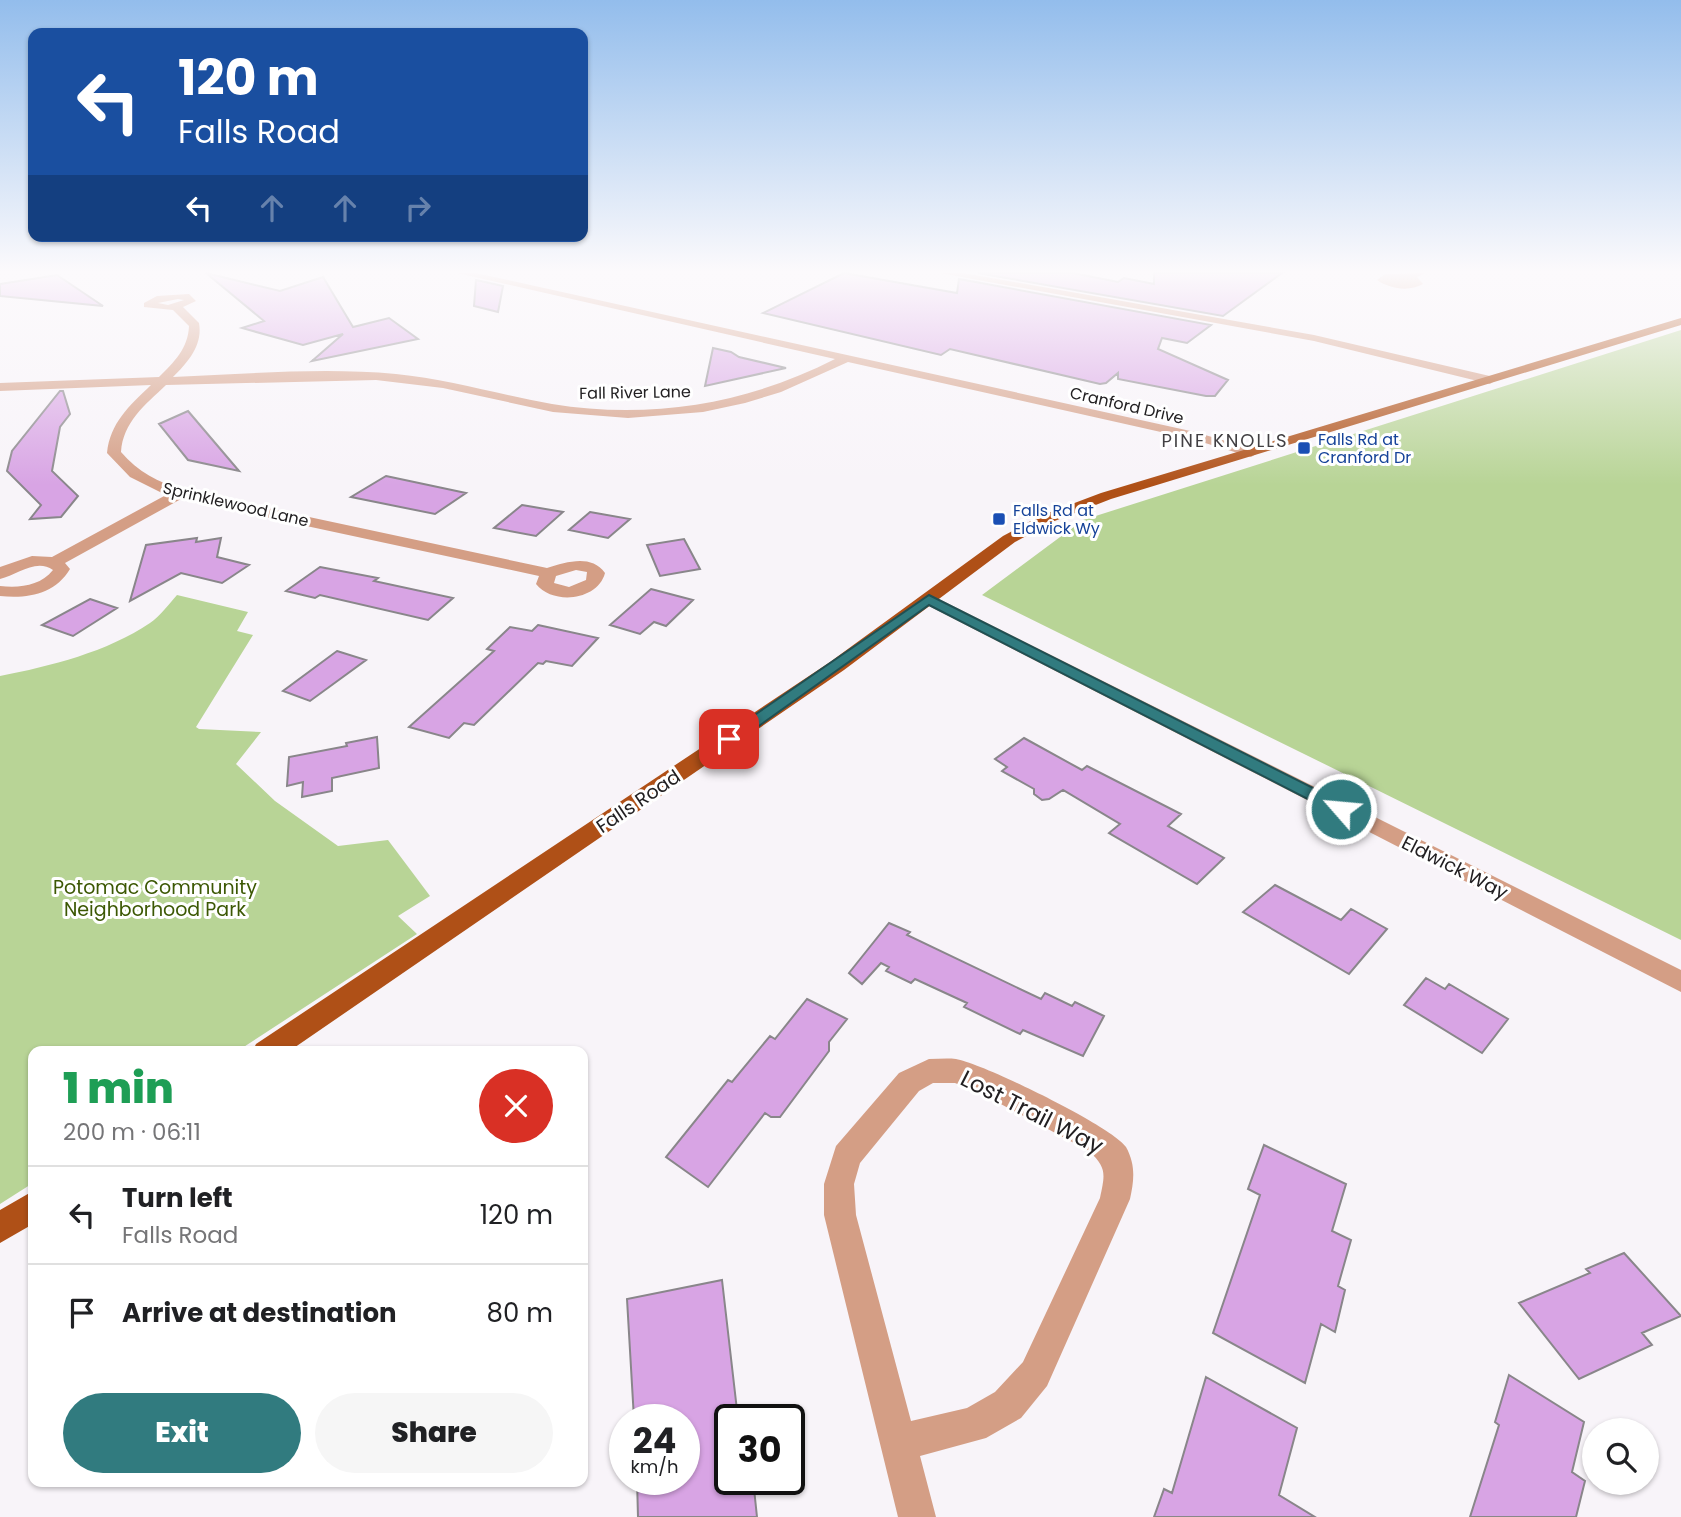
<!DOCTYPE html>
<html lang="en">
<head>
<meta charset="utf-8">
<style>
  :root { --surface:#fff; --page:#f6f6f6; --text:#202124; --muted:#757577; --line:#e0e0e0; --accent:#317b7f }
  body { margin:0; font-family:Poppins,sans-serif; background:var(--page); color:var(--text); height:100vh; display:flex; flex-direction:column; font-size:26px; white-space:nowrap }
  * { box-sizing:border-box; margin:0 }
  p { font-size:23px; color:var(--muted) }
  .icon { flex:none; width:38px; height:38px; fill:none; stroke:currentColor; stroke-width:2; stroke-linecap:round; stroke-linejoin:round }
  .map { position:relative; flex:1; overflow:hidden }
  .sheet { position:absolute; left:28px; top:1046px; width:560px; height:441px; display:flex; flex-direction:column; background:var(--surface); border-radius:14px; box-shadow:0 2px 5px #0004 }
  .sheet>* { flex:none }
  .hud { position:absolute; left:28px; top:28px; width:560px; height:214px; border-radius:14px; box-shadow:0 2px 5px #0004; background:#1a4fa0; color:#fff; overflow:hidden }
  .fabs { position:absolute; left:1582px; top:1418px; display:grid; gap:14px }
  .fabs a { display:grid; place-items:center; width:77px; height:77px; border-radius:50%; background:var(--surface); box-shadow:0 2px 5px #0004; font-size:35px }
  .speed { position:absolute; left:609px; top:1404px; display:flex; gap:14px; font-size:35px; font-weight:700; text-align:center }
  .speed>* { display:grid; place-content:center; width:91px; height:91px; border-radius:50%; background:var(--surface); box-shadow:0 2px 5px #0004; line-height:1 }
  .speed small { font-size:18px; font-weight:400 }
  .speed .limit { border:4px solid #111; border-radius:10px; background:#fff; color:#111 }
  .pin { position:absolute; display:grid; place-items:center; width:60px; height:60px; color:#fff; margin:-30px; border-radius:14px; box-shadow:0 4px 10px #0006 }
  .me { position:absolute; width:77px; margin:-38px; rotate:297deg; stroke-linejoin:round; filter:drop-shadow(0 0 5px #0008) }
  .turn { display:flex; align-items:center; gap:24px; height:147px; padding:0 35px; font-size:32px }
  .turn .icon { width:91px; height:91px; stroke-width:2.5 }
  .turn b { display:block; font-size:49px; line-height:60px }
  .lanes { display:flex; align-items:center; height:66px; padding:0 35px; background:#0003; justify-content:center; gap:35px; direction:ltr }
  .lanes .off { opacity:.35 }
  .round { display:grid; place-items:center; flex:none; width:74px; height:74px; border-radius:37px; background:var(--page) }
  .head { display:flex; align-items:center; justify-content:space-between; height:119px; padding:0 35px }
  h1 { font-size:42px; font-weight:800; line-height:52px; color:#1e9e55 }
  .cta { display:flex; gap:14px; margin-top:auto; padding:14px 35px }
  .cta a { flex:1; height:80px; border-radius:42px; background:var(--accent); color:#fff; font-size:28px; font-weight:800; line-height:80px; text-align:center }
  .cta a+a { background:var(--page); color:var(--text) }
  ul { padding:0; list-style:none }
  li { display:flex; align-items:center; gap:21px; height:98px; padding:0 35px; border-top:2px solid var(--line) }
  li div { flex:1 }
  li b { display:block; font-size:26px }
  li em { font-style:normal }
  .map>svg:first-child { display:block }
</style>
</head>
<body>
<div class="map">
<svg width="1681" height="1517" viewBox="0 0 1681 1517">
  <rect width="100%" height="100%" fill="#f8f4f9"/>
  <path fill="#b8d496" d="M1681 330V940L982 595 1083 520Z
    M177 595 248 612 237 631 253 635 196 727 199 729 261 732 236 764 275 801 338 846 388 840 430 896 398 916 417 934 236 1052H33V1183L0 1204V676C51 666 107 652 150 623 160 616 169 604 177 595Z"/>
  <path fill="#d8a4e4" stroke="#89868a" stroke-width="2" d="M206 273 280 291 323 277 353 327 389 318 418 339 312 361 343 334 303 345 242 328 264 321Z
    M844 273 957 293 959 279 1211 325 1187 343 1162 338 1158 349 1228 380 1215 396H1206L1118 379V373L1106 383 1100 384 950 349 941 355 763 313Z
    M978 273H1073L1118 282 1124 278 1154 284V273H1282L1223 316Z
    M57 275 103 306 0 296V284Z
    M476 280 503 286 498 312 474 306Z
    M713 348 731 352 739 357 786 368 705 386Z
    M60 391H63L70 414 60 427 52 471 78 496 61 517 30 519 41 505 7 471 12 451Z
    M188 411 239 471 188 460 159 424Z
    M386 476 466 493 435 514 351 497Z
    M522 505 563 512 536 536 494 528Z
    M590 512 630 519 608 538 569 530Z
    M197 538 196 542 221 538 217 557 249 565 222 583 181 573 130 601 146 545Z
    M684 539 700 569 660 576 647 545Z
    M320 567 378 578 374 581 453 598 428 620 320 595 315 598 286 591Z
    M651 589 693 600 666 626 654 622 640 634 610 625Z
    M90 599 117 608 73 636 42 625Z
    M538 625 598 638 572 666 546 661 543 664 538 663 474 725 464 723 449 738 409 727 494 651 487 649 510 627 532 631Z
    M337 651 366 660 310 701 283 691Z
    M377 737 379 768 332 778V791L302 797 303 782 287 786 289 757 347 746 346 743Z
    M1024 738 1082 770 1087 766 1181 814 1168 826 1224 858 1197 884 1109 833 1120 824 1063 790 1049 799 1042 800 1034 794V789L1002 771 1007 767 995 759Z
    M1275 885 1341 920 1351 909 1387 929 1349 974 1243 912Z
    M889 923 910 932 907 935 1041 999 1045 993 1072 1006 1075 1002 1104 1016 1083 1056 1023 1030 1020 1034 964 1007 967 1003 915 979 911 983 886 971 889 967 881 963 862 984 849 973Z
    M1426 978 1445 989 1449 984 1508 1019 1482 1053 1404 1005Z
    M807 999 847 1019 829 1042V1051L780 1117H771L765 1113 708 1187 666 1157 728 1080 732 1082 770 1036 775 1039Z
    M1264 1145 1346 1184 1332 1231 1351 1240 1338 1286 1345 1290 1335 1332 1321 1324 1305 1383 1213 1333 1260 1195 1248 1189Z
    M1624 1253 1681 1316 1642 1333 1652 1345 1579 1379 1519 1303 1590 1273 1586 1269Z
    M722 1280 738 1419H730V1479H753L757 1517H638L637 1479H684V1419H634L627 1299Z
    M1509 1375 1584 1422 1572 1472 1585 1481 1576 1517H1470L1499 1425 1495 1422Z
    M1206 1377 1297 1428 1279 1495 1315 1517H1154L1164 1489 1172 1493Z"/>
  <g fill="none" stroke-linecap="round" stroke-linejoin="round">
    <path fill="#d49e85" fill-rule="evenodd" d="M457 273H476L1195 432 1256 450 1258 453 1251 457 1192 439 848 362 781 392 745 403 703 412 628 418 553 412 443 388 376 380 166 385C145 405 123 422 121 452 138 472 158 482 183 490L547 568C567 562 591 554 605 573 598 600 554 606 536 584L539 576 181 499 65 563 70 569C55 594 28 599 0 596V586C20 588 40 586 53 570 36 558 17 575 0 579V567L32 556 52 557 166 495 130 477 107 453C110 423 129 406 151 385L0 391V383L159 377C174 362 188 349 189 326L173 310 144 307V303L157 296 189 294 196 301 183 307 199 323C203 345 188 362 173 377 247 374 322 367 396 374 449 379 500 395 552 404 650 420 747 404 835 359ZM178 299 184 300 168 305 158 303ZM576 570 587 572 586 580 569 587 554 583 556 576Z
      M1426 273 1417 277 1423 284C1409 292 1390 289 1377 280L1385 274Z
      M929 594 1681 970V992L923 603 920 599 923 595Z
      M929 1059C938 1059 947 1058 956 1059 982 1063 1113 1127 1126 1147 1136 1165 1134 1181 1130 1199L1047 1386 1021 1418 986 1438 920 1456 936 1517H898L824 1215V1184L836 1146 899 1073ZM933 1083H955L982 1094 1089 1151C1107 1168 1105 1174 1100 1198L1023 1362 995 1392 967 1408 911 1421 856 1215 854 1184 860 1163 919 1091Z"/>
    <path fill="#d49e85" fill-rule="evenodd" d="M940 273H963L1314 335 1494 377 1496 380 1490 384 1314 341Z"/>
    <path fill="#af5017" fill-rule="evenodd" d="M1681 318V325L1111 499 1052 522 1015 542 844 670 288 1052H252L256 1044 830 662 1003 536 1040 516 1101 493Z
      M33 1191V1224L0 1243V1210Z"/>
  </g>
  <linearGradient id="sky" x2="0" y2="1"><stop stop-color="#93bdec"/><stop offset="0.56" stop-color="#fcfafc"/><stop offset="1" stop-color="#fcfafc" stop-opacity="0"/></linearGradient>
  <rect width="1681" height="485" fill="url(#sky)"/>
  <path fill="#317b7f" stroke="#205053" stroke-width="2" d="M929 595 1347 805 1350 809 1341 815 1335 813 929 605 735 743H724L721 739 724 736Z"/>
  <g fill="#1a4fb4" stroke="#fff" stroke-width="2.5">
    <rect x="1297" y="441" width="14" height="14" rx="3.5"/>
    <rect x="992" y="512" width="14" height="14" rx="3.5"/>
  </g>
  <g text-anchor="middle" stroke-width="6" stroke-linejoin="round" paint-order="stroke">
    <g font-size="16" fill="#222022" stroke="#fff">
      <text transform="translate(635 392) rotate(-1)" y="6">Fall River Lane</text>
      <text transform="translate(1127 405) rotate(13)" y="6">Cranford Drive</text>
      <text transform="translate(236 504) rotate(13)" y="6">Sprinklewood Lane</text>
    </g>
    <g font-size="16" fill="#164399" stroke="#fff" text-anchor="start">
      <text x="1318" y="445">Falls Rd at<tspan x="1318" dy="18">Cranford Dr</tspan></text>
      <text x="1013" y="516">Falls Rd at<tspan x="1013" dy="18">Eldwick Wy</tspan></text>
    </g>
    <g font-size="18" letter-spacing="2" fill="#424043" stroke="#fff">
      <text x="1225" y="447">PINE KNOLLS</text>
    </g>
    <g font-size="19" fill="#222022" stroke="#fff">
      <text transform="translate(638 801) rotate(-34)" y="7">Falls Road</text>
      <text transform="translate(1455 867) rotate(27)" y="7">Eldwick Way</text>
    </g>
    <g font-size="19" fill="#3c5804" stroke="#fff">
      <text x="155" y="894">Potomac Community<tspan x="155" dy="22">Neighborhood Park</tspan></text>
    </g>
    <g font-size="23" fill="#222022" stroke="#fff">
      <text transform="translate(1032 1112) rotate(27)" y="8">Lost Trail Way</text>
    </g>
  </g>
</svg>
<div class="fabs">
<a><svg class="icon" aria-label="search" viewBox="0 0 24 24"><circle cx="10" cy="10" r="6"/><path d="M15 15l6 6"/></svg></a>
</div>
<div class="speed"><div>24<small>km/h</small></div><div class="limit">30</div></div>
<div class="pin" style="left:729px;top:739px;background:#d93025"><svg class="icon" aria-label="arrive" viewBox="0 0 24 24"><path d="M6 21V4h12l-3 4 3 4H6"/></svg></div>
<svg class="me" style="left:1341px;top:809px" viewBox="-20 -20 40 40"><circle r="17" fill="#317b7f" stroke="#fff" stroke-width="3"/><path d="M0-11L8 9 0 5-8 9z" fill="#fff"/></svg>
<div class="hud">
<div class="turn"><svg class="icon" aria-label="left" viewBox="0 0 24 24"><path d="M17 20v-9H6M10 6l-5 5 5 5"/></svg><div><b>120 m</b>Falls Road</div></div>
<div class="lanes"><svg class="icon" aria-label="left" viewBox="0 0 24 24"><path d="M17 20v-9H6M10 6l-5 5 5 5"/></svg><svg class="icon off" aria-label="ahead" viewBox="0 0 24 24"><path d="M12 20V5M6 11l6-6 6 6"/></svg><svg class="icon off" aria-label="ahead" viewBox="0 0 24 24"><path d="M12 20V5M6 11l6-6 6 6"/></svg><svg class="icon off" aria-label="right" viewBox="0 0 24 24"><path d="M7 20v-9h11M14 6l5 5-5 5"/></svg></div>
</div>
<section class="sheet">
<div class="head"><div><h1>1 min</h1><p>200 m · 06:11</p></div><a class="round" style="background:#d93025;color:#fff"><svg class="icon" aria-label="close" viewBox="0 0 24 24"><path d="M6 6l12 12M18 6L6 18"/></svg></a></div>
<ul>
<li><svg class="icon" aria-label="left" viewBox="0 0 24 24"><path d="M17 20v-9H6M10 6l-5 5 5 5"/></svg><div><b>Turn left</b><p>Falls Road</p></div><em>120 m</em></li>
<li><svg class="icon" aria-label="arrive" viewBox="0 0 24 24"><path d="M6 21V4h12l-3 4 3 4H6"/></svg><div><b>Arrive at destination</b></div><em>80 m</em></li>
</ul>
<div class="cta"><a>Exit</a><a>Share</a></div>
</section>
</div>
</body>
</html>
